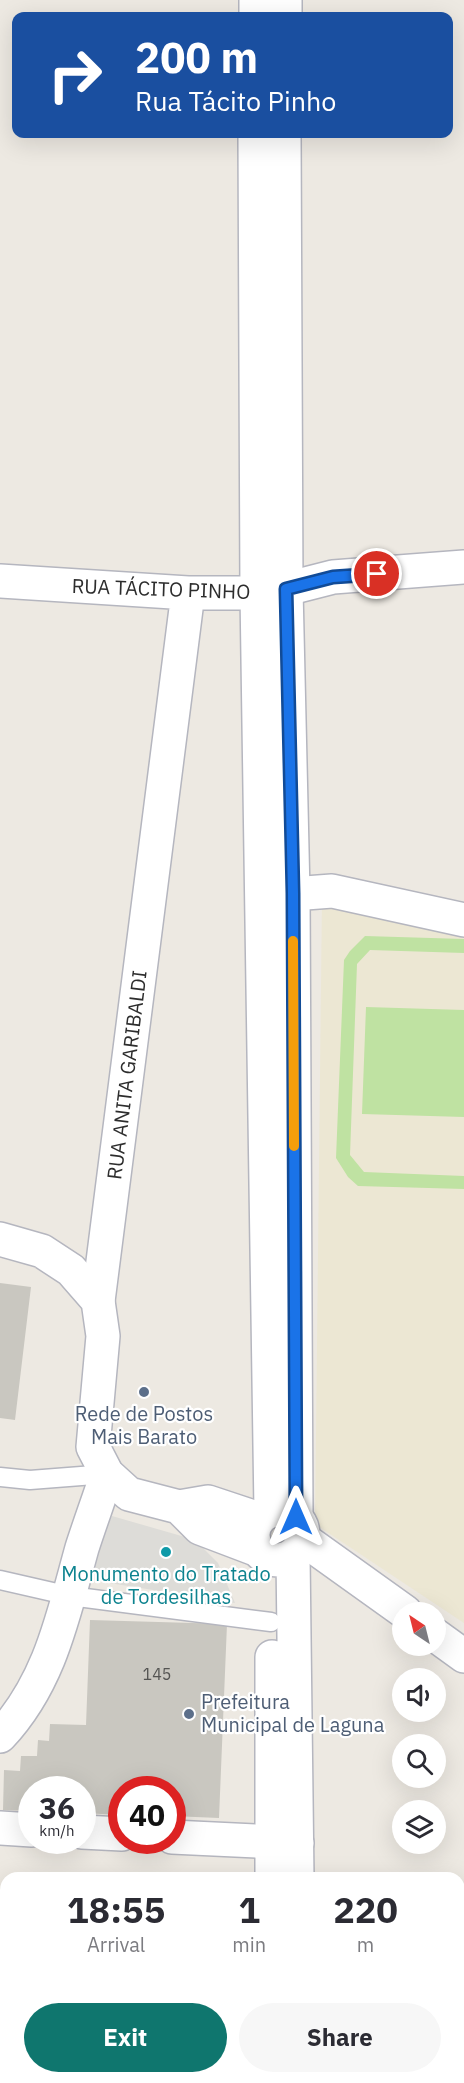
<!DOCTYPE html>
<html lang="en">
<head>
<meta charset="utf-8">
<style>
  :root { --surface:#fff; --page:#f7f7f7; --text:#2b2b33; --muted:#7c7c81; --accent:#0f766e }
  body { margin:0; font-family:"IBM Plex Sans",sans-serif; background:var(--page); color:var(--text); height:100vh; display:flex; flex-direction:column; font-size:22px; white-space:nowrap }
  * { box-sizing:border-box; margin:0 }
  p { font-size:20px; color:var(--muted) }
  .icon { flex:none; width:33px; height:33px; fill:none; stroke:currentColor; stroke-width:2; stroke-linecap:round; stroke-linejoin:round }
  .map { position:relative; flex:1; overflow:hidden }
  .panel { position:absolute; left:0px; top:1872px; width:465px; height:212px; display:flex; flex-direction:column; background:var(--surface); border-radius:18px 18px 0 0; box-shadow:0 6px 24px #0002 }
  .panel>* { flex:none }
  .banner { position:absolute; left:12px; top:12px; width:441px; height:126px; border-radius:12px; box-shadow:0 6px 24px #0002; background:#1a4fa0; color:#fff; overflow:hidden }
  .needle { width:39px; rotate:325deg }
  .buttons { position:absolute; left:392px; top:1602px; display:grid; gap:12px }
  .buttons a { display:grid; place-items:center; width:54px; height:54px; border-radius:50%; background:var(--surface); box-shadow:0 6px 24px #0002; font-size:30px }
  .speed { position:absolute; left:18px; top:1776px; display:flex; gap:12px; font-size:30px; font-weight:700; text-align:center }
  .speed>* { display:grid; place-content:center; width:78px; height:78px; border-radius:50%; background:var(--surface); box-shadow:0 6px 24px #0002; line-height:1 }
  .speed small { font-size:15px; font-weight:400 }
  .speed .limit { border:9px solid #d22; background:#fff; color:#111 }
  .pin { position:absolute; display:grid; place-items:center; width:51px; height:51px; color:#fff; margin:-26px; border:3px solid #fff; border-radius:50%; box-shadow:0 2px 6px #0007 }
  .me { position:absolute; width:66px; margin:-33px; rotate:0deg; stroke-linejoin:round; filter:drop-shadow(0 0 4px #0008) }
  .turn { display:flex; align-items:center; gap:21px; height:126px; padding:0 24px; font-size:27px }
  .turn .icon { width:78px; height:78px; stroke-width:2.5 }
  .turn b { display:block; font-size:42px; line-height:51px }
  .eta { display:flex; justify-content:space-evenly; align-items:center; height:102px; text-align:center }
  .eta b { font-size:36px; font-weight:800; line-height:42px }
  .button { display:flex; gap:12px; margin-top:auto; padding:12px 24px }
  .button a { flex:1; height:69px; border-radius:36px; background:var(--accent); color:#fff; font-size:24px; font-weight:800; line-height:69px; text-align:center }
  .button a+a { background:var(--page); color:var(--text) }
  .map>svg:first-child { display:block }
</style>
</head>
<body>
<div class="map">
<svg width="464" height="2083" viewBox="0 0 464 2083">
  <rect width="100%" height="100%" fill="#ede9e2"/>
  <path fill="#ece7d3" d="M322 896 464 928V1623L315 1524Z"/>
  <path fill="#bfe2a2" d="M365 936 464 939V953L370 950 357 964 350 1155 364 1172 464 1176V1189L358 1186 348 1177 336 1158 344 960 350 951Z
    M366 1007 464 1010V1117L362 1114Z"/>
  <path fill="#dddcd8" d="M112 1516 185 1537 203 1548 218 1563 235 1603 84 1579Z"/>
  <path fill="#c9c7c0" d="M0 1283 31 1287 15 1420 0 1418Z
    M90 1620 227 1624 219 1818 172 1816V1790H122V1815L82 1813V1790H32V1811L3 1810 4 1770 20 1771 21 1756H37L38 1740 49 1741 50 1724 86 1725Z"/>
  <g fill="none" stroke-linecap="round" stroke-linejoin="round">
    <defs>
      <path id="service" d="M0 1477 30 1480 107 1474
        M0 1580 70 1596 271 1622"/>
      <path id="minor" d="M0 581 188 593H257L286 589 333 577 464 567
        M265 896 332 891 464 920
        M98 1301 188 593
        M303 1539 405 1612
        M435 1635 464 1656
        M0 1736C50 1683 63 1616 82 1548 90 1523 99 1499 107 1474
        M0 1828 32 1830
        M82 1832 122 1834
        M172 1837 297 1843
        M459 1982 464 1980"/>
      <path id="tertiary" d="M256 16V0
        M285 16V0
        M255 134 257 593 271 1511
        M284 134 286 589 293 893 296 1517"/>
      <path id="secondary" d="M0 1239 42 1251 71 1270 98 1301 103 1336 93 1447 107 1474 129 1494 179 1507 208 1502 259 1519
        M179 1507 200 1528 258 1550
        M253 1535a25 25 0 1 1 50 0a25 25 0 1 1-50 0Z
        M293 1556 297 1878
        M272 1657V1878
        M273 2078V2083
        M299 2078V2083"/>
    </defs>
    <use href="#service" stroke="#b5b6bf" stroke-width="21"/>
    <use href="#minor" stroke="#b5b6bf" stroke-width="36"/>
    <use href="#tertiary" stroke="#b5b6bf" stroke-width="36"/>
    <use href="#secondary" stroke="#b5b6bf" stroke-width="36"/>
    <use href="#service" stroke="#fff" stroke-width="18"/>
    <use href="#minor" stroke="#fff" stroke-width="33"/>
    <use href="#tertiary" stroke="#fff" stroke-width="33"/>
    <use href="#secondary" stroke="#fff" stroke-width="33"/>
  </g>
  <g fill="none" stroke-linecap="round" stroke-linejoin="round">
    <defs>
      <path id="route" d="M296 1517 293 893 286 589 333 577 377 574"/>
    </defs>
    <use href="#route" stroke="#114b97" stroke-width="15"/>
    <use href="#route" stroke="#1a73e8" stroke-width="10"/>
    <path stroke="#f59e0b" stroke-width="10" d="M293 941 294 1146"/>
  </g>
  <g fill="#5c6f8a" stroke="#fff" stroke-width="2">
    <circle cx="144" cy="1392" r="6"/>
    <circle cx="189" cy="1714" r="6"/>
  </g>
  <circle fill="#0f9aa8" stroke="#fff" stroke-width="2" cx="166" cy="1552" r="6"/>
  <g text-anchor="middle" stroke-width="4.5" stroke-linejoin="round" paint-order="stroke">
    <g font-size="16" fill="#545452">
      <text x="157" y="1680">145</text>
    </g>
    <g font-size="20" fill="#2d2d2d" stroke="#fff">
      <text transform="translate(161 589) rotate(2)" y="7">RUA TÁCITO PINHO</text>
      <text transform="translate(127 1075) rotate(-83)" y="7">RUA ANITA GARIBALDI</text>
    </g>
    <g font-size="20" fill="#4e5e75" stroke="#fff">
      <text x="144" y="1421">Rede de Postos<tspan x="144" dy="23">Mais Barato</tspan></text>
      <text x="201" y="1709" text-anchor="start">Prefeitura<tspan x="201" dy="23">Municipal de Laguna</tspan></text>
    </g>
    <g font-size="20" fill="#0d838f" stroke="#fff">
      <text x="166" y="1581">Monumento do Tratado<tspan x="166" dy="23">de Tordesilhas</tspan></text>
    </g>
  </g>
</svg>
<div class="buttons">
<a><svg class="needle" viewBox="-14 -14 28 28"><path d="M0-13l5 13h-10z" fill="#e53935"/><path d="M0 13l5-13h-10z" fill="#7c7c81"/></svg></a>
<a><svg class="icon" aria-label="sound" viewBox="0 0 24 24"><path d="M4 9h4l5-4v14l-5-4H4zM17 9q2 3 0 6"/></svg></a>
<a><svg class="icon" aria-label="search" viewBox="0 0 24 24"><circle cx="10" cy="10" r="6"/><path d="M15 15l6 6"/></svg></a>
<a><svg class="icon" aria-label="layers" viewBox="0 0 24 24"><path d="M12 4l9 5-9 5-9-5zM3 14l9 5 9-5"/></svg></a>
</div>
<div class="speed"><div>36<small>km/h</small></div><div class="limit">40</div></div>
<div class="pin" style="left:377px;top:574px;background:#d93025"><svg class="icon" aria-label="arrive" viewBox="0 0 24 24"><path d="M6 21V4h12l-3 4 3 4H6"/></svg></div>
<svg class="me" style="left:296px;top:1517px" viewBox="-20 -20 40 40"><path d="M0-17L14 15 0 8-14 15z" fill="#1a73e8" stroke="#fff" stroke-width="4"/></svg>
<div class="banner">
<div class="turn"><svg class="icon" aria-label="right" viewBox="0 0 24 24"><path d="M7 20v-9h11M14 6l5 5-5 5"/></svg><div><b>200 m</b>Rua Tácito Pinho</div></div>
</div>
<section class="panel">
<div class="eta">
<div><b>18:55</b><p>Arrival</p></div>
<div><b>1</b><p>min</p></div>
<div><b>220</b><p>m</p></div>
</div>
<div class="button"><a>Exit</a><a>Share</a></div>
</section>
</div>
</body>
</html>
